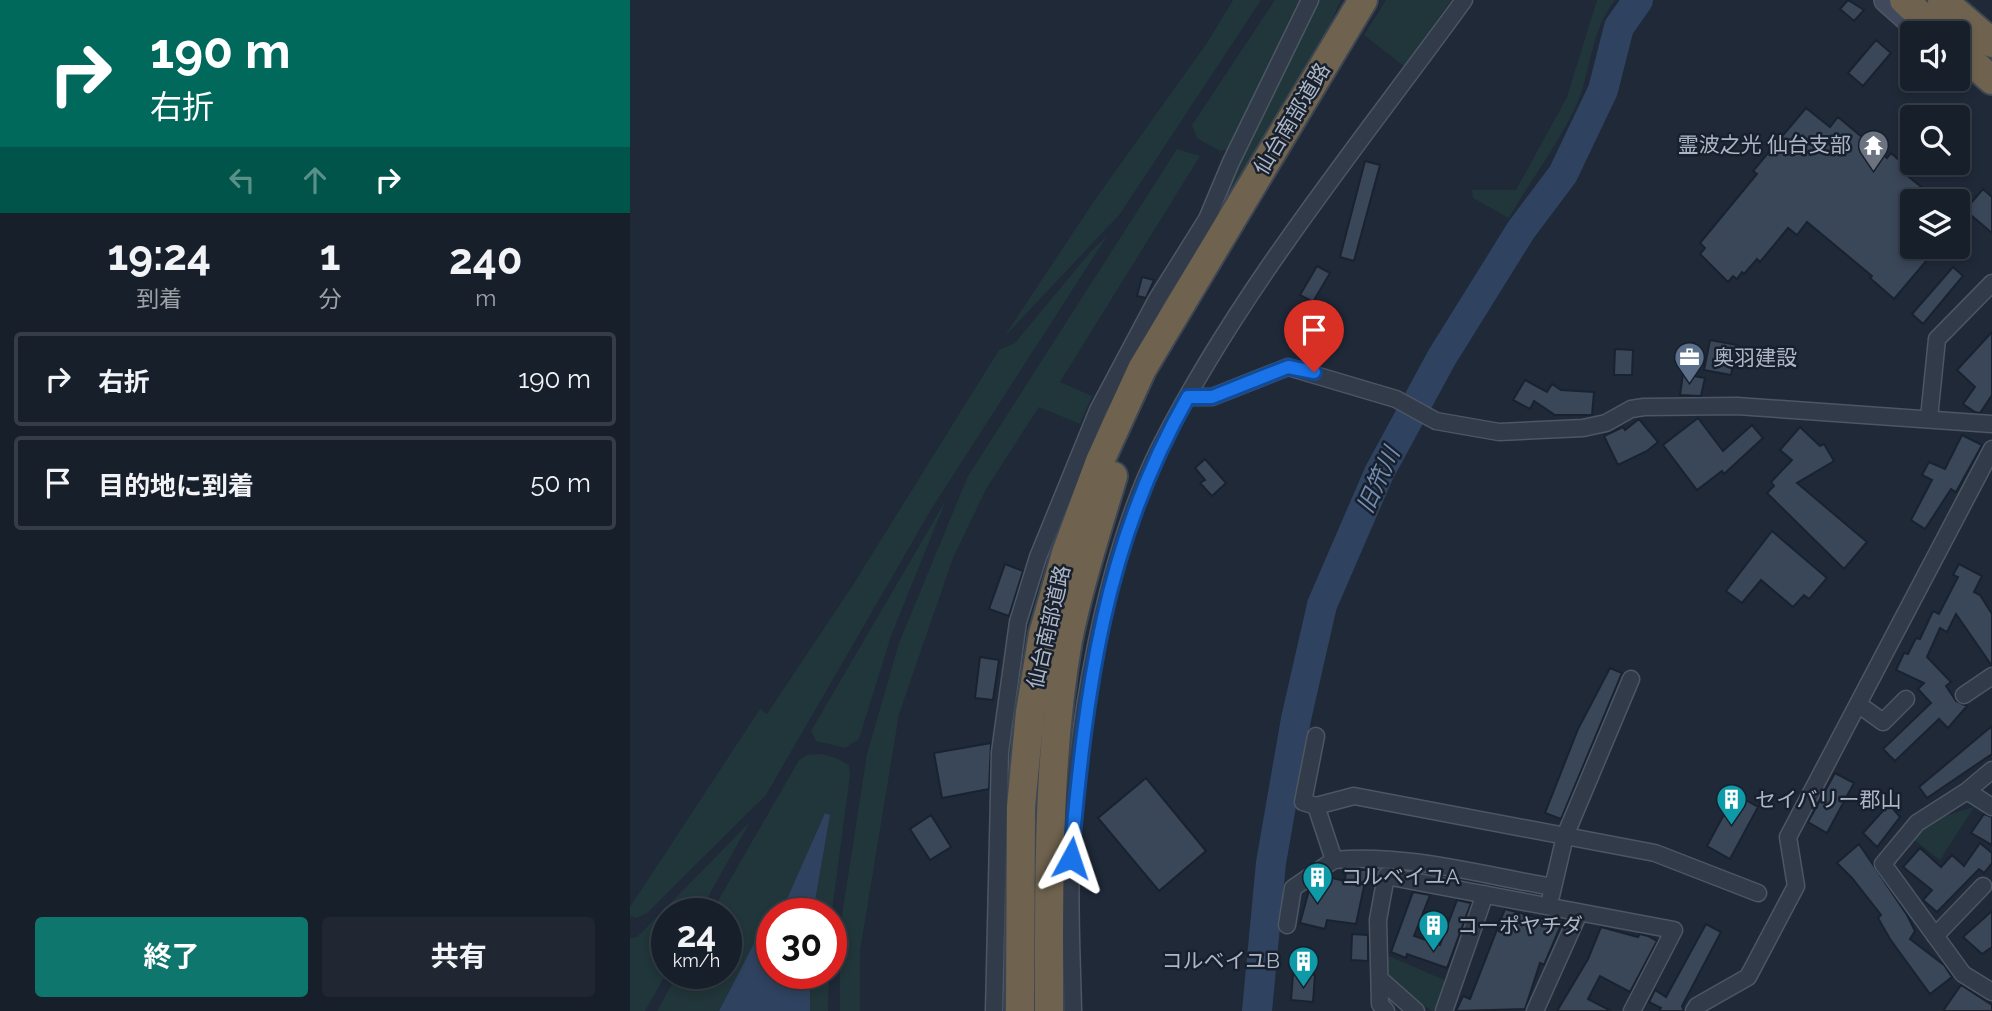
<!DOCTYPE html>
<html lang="ja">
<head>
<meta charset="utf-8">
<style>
  :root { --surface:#171f2a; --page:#202732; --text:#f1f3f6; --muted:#9ea2a8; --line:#363d47; --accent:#0f766e }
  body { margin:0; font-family:Raleway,"Noto Sans JP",sans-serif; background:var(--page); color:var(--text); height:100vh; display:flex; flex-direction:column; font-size:26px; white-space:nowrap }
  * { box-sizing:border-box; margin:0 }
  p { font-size:23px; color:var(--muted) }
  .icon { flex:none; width:38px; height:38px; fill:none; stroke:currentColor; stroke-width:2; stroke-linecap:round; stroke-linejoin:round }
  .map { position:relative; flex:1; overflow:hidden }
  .drawer { display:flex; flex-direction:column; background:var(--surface); width:630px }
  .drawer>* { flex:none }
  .banner { background:#00695c; color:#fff; overflow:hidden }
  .controls { position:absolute; left:1270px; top:21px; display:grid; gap:14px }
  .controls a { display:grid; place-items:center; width:70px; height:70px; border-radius:7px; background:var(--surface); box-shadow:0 4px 10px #0003,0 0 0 2px var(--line); font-size:35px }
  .speed { position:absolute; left:21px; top:898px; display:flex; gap:14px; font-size:35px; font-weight:700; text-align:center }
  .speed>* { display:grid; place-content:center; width:91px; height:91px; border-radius:50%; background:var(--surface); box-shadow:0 4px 10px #0003,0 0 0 2px var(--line); line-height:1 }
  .speed small { font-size:18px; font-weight:400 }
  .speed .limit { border:10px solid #d22; background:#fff; color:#111 }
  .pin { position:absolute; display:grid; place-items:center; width:60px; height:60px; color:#fff; margin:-72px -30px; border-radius:50% 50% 50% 0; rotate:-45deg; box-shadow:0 0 7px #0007 }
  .pin .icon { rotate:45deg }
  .me { position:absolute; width:77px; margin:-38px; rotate:5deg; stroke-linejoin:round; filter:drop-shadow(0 0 5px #0008) }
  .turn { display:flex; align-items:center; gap:24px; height:147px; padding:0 35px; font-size:32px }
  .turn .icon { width:91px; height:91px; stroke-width:2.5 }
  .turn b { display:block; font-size:49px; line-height:60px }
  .lanes { display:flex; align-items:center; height:66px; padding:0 35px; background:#0003; justify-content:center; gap:35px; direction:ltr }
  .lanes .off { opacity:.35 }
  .eta { display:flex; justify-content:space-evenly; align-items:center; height:119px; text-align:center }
  .eta b { font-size:42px; font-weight:700; line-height:49px }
  .cta { display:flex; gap:14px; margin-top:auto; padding:14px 35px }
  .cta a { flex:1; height:80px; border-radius:7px; background:var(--accent); color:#fff; font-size:28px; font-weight:700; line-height:80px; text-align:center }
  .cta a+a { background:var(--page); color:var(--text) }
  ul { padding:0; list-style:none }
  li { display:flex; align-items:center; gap:21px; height:94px; margin:0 14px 10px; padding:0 21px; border:4px solid var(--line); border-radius:7px }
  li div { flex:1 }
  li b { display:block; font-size:26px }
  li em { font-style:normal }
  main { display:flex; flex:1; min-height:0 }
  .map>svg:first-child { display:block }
</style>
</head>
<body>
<main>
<section class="drawer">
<div class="banner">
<div class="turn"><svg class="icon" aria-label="right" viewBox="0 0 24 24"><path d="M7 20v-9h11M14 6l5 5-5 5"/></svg><div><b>190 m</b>右折</div></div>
<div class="lanes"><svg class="icon off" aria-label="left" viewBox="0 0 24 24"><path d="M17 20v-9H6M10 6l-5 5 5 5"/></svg><svg class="icon off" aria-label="ahead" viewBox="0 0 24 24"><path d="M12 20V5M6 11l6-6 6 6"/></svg><svg class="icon" aria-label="right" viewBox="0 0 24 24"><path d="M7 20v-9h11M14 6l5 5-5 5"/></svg></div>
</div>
<div class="eta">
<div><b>19:24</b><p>到着</p></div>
<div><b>1</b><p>分</p></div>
<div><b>240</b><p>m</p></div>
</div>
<ul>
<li><svg class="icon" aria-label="right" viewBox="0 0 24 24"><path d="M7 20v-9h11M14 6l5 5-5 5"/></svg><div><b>右折</b></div><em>190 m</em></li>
<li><svg class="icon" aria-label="arrive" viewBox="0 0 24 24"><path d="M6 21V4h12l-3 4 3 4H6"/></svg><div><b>目的地に到着</b></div><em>50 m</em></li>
</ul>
<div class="cta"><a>終了</a><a>共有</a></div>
</section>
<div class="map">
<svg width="1362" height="1011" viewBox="0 0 1362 1011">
  <rect width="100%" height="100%" fill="#1f2938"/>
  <path fill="#21363a" d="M603 0H631L490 214 374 337 464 201 577 43Z
    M645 0H675L602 148 590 151 567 138 562 125Z
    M686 0H711L698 29 589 211 625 128Z
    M756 0H821L775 67 734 35Z
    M967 0H985C959 34 962 70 946 106 928 145 900 181 879 218L843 198 842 190H886L937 97Z
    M547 149 570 156 430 382 462 396 450 424 409 407 356 489 323 558 269 714 230 951V1011H210V928L237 754 269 643 338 476Z
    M477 236 302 508 136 795 17 913 7 918 0 916V907L130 709 137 714 221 588 369 350 385 343 462 250Z
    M316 500 261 636 229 739 215 748 186 741 181 731Z
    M192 754 206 758 219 765 220 775 201 918V914L183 913 200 815 195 813 156 901 134 924 89 1011H27L48 973H96V914L81 913 169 760 177 755Z
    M1344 807 1310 860 1283 839 1299 821Z
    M120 822 69 913 37 914V972L15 1011H0V938L7 937Z
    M756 955 817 981 807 1011H802L755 979Z
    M180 973H199L198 1011H180Z"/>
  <path fill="#2f425f" d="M195 813 200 815 183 913H144L156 901Z
    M142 916V973H180V1011H89L134 924Z"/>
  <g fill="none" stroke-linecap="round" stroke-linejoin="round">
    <path stroke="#2f425f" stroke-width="30" d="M627 1011 641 863 666 719 692 605 749 473 812 357 891 230 933 174 973 90 989 27 1008 0"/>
  </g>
  <path fill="#3a4759" stroke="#1a222f" stroke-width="2" d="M1218 0 1234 10 1224 21 1210 9Z
    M1246 40 1261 53 1233 86 1218 73Z
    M1176 108 1200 127 1208 117 1257 158 1261 153 1278 168 1274 173 1309 201H1283V247H1308L1264 299 1240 278 1242 276 1177 222 1167 235 1158 228 1130 262 1127 259 1114 274 1112 272 1107 279 1103 276 1098 282 1070 254 1075 248 1070 243 1127 174 1123 171Z
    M735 161 750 165 724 261 710 257Z
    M1353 189 1362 197V233L1335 210Z
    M687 266 700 273 683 302 670 295Z
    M1323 267 1333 276 1293 324 1282 314Z
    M512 277 524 280 516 298 507 296Z
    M1362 332V395L1350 413 1345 412 1333 404 1345 387 1327 370Z
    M1080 340 1107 345 1101 375 1074 370Z
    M985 349 1003 350 1002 375H984Z
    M1053 374 1075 378 1071 396 1050 395Z
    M895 380 917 392 922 384 931 390 964 392 962 415H925L904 401 900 409 883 400Z
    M1068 418 1093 451 1122 425 1133 438 1094 474 1092 471 1067 490 1033 445Z
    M1009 419 1028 442 1017 451 988 465 974 436 993 427 995 430Z
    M1170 427 1190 446 1194 444 1204 461 1167 483 1237 542 1214 569 1137 493 1144 486 1141 482 1162 460 1150 450Z
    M1332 435 1352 445 1326 492 1321 489 1295 529 1281 520 1302 480 1292 475 1299 462 1315 469Z
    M575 459 596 483 582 496 570 483 575 480 565 468Z
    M1142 531 1197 578 1179 599 1174 595 1163 607 1131 580 1112 603 1096 591Z
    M375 564 393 571 379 616 359 609Z
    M1329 564 1352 576 1344 592 1350 595 1362 614V666L1326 614 1317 632 1310 628 1297 657 1321 682 1316 686 1326 701 1337 706 1318 728 1309 719 1265 761 1253 749 1301 703 1288 689 1294 683 1266 670 1274 653 1278 654 1286 638 1290 639 1303 611 1309 614 1328 577 1323 575Z
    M350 657 369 660 363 700 345 698Z
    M980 668 992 673 931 819 915 813 948 729Z
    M1362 726V754L1297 798 1289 787Z
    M361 743 359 789 312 798 304 753Z
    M1205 773 1224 783 1197 833 1178 822Z
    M516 778 576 851 529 891 468 818Z
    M1105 794 1128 807 1100 859 1077 846Z
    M1259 804 1270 817 1247 847 1233 833Z
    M1354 814 1362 817V845L1341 833Z
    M301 815 321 847 300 860 280 829Z
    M1350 843 1362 853V863L1354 873 1349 869 1307 912 1293 900 1302 890 1273 867 1290 848 1311 867 1322 855 1334 866Z
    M1229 844 1277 915 1285 931 1280 939 1314 965 1322 977 1300 994 1260 939 1248 918 1251 915 1222 878 1207 863Z
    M716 870H742L740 883 735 882 726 924 697 920 695 929 670 923 679 890 698 877 715 881Z
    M783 892 800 895 784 936 810 945 827 900 841 903 817 968 777 954 776 958 761 952Z
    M875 909 912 919 913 916 933 920 914 965 910 963 895 1009 826 1011 833 996 840 999Z
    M1362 911V947L1352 954 1333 937Z
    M1076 924 1091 932 1052 1006 1054 1011H1029L1031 1008 1019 1002 1025 990 1036 997Z
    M971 927 1008 937 1010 934 1018 936 1027 941 1000 992 970 976 958 999 981 1011H927L958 959Z
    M722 934 738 935V961L721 960Z
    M663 974 685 975 683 1002 661 1000Z
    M1331 985 1362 1005V1011H1313Z"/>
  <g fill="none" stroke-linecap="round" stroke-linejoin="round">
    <defs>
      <path id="street" d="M558 397H582L658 367 766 399 806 421 869 432 953 428 976 423 1001 409 1014 407 1107 406 1362 424
        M1299 418 1307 339 1362 283
        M1334 695 1362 676
        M1228 704 1253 722 1276 699
        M1337 791 1362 770
        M686 806 673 802 686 736
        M1362 807 1337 791 1287 823 1253 864 1333 974 1362 992
        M923 887C852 875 776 853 704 860L686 806 724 796 1025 853 1128 893
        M921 896 935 836 1001 679
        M657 925 663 888 704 860
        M1305 936 1353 886
        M751 980 786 1011
        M364 1011 370 752 388 622 408 557 468 410 527 299 577 219 601 162 680 0
        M443 1011C442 961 439 910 441 859 444 734 474 557 531 445 613 285 729 145 834 0
        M756 1011 750 1004 748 920 756 876 1044 930 1002 1011
        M814 1011 855 894
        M905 1011 949 913
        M1064 1011 1067 1006 1118 977 1166 886 1158 837 1362 449"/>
      <path id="secondary" d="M1256 0 1283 24"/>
      <path id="highway" d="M1274 0 1310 33
        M1312 0 1362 43
        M1328 50 1362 80
        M390 1011 391 807 400 712 413 634 436 553 470 461 512 369 733 0
        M419 1011C419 888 417 762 438 640 449 585 467 530 483 476"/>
    </defs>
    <use href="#street" stroke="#4d5664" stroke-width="19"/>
    <use href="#secondary" stroke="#4d5664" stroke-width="26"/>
    <use href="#highway" stroke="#3d4653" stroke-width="32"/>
    <use href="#street" stroke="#323b49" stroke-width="16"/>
    <use href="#secondary" stroke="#404a5c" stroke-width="23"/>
    <use href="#highway" stroke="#6f634f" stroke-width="28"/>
  </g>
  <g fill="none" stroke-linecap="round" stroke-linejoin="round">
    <defs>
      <path id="route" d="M441 858C456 691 473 546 558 397H582L658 367 684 372"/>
    </defs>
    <use href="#route" stroke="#114b97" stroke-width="18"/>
    <use href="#route" stroke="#1a73e8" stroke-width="12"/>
  </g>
  <defs>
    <symbol id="temple-pin" viewBox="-11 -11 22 30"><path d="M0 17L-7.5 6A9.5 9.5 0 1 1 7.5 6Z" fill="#6b7280" stroke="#18202d"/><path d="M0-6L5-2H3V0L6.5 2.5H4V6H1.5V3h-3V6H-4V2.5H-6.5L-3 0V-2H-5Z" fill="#fff"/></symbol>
    <symbol id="office-pin" viewBox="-11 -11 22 30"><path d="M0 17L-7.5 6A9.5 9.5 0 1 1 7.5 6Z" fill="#5c6f8a" stroke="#18202d"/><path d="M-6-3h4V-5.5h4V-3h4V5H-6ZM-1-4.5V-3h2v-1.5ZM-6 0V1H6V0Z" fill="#fff"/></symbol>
    <symbol id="building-pin" viewBox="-11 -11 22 30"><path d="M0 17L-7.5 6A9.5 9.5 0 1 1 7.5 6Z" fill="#0f9aa8" stroke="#18202d"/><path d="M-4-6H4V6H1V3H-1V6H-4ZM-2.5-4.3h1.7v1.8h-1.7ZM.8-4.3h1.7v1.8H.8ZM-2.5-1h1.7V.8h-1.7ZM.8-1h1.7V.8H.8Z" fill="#fff"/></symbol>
  </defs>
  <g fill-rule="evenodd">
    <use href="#temple-pin" x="1226" y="128" width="35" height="47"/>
    <use href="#office-pin" x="1042" y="340" width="35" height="47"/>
    <use href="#building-pin" x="1084" y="782" width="35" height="47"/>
    <use href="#building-pin" x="670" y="860" width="35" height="47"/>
    <use href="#building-pin" x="786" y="908" width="35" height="47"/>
    <use href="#building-pin" x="656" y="944" width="35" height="47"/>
  </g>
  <g text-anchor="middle" stroke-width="5" stroke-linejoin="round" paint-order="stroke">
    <g font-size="21" fill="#acb6c6" stroke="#18202d">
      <text transform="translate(662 119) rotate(-59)" y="7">仙台南部道路</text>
      <text transform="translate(419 627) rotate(-77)" y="7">仙台南部道路</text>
    </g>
    <g font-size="21" fill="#acb6c6" stroke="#18202d" text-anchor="start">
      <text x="1221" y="152" text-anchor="end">霊波之光 仙台支部</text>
      <text x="1083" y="365">奥羽建設</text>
      <text x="1125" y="807">セイバリー郡山</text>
      <text x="711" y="884">コルベイユA</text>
      <text x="827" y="933">コーポヤチダ</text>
      <text x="650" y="968" text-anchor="end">コルベイユB</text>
    </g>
    <g font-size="23" font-style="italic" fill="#738cb1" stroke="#18202d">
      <text transform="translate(748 480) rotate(-65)" y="8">旧笊川</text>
    </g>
  </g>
</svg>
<div class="controls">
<a><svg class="icon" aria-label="sound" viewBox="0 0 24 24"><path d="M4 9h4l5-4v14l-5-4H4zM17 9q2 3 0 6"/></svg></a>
<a><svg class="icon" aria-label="search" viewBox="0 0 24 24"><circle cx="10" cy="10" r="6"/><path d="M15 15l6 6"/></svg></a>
<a><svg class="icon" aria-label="layers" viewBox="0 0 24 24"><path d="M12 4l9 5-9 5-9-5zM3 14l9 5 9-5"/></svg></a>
</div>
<div class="speed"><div>24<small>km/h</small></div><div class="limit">30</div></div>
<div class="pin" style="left:684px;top:372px;background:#d93025"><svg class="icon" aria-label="arrive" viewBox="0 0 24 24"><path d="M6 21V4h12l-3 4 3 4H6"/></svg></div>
<svg class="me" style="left:441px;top:858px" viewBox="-20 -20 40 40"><path d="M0-17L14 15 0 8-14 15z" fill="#1a73e8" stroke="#fff" stroke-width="4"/></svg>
</div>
</main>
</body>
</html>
